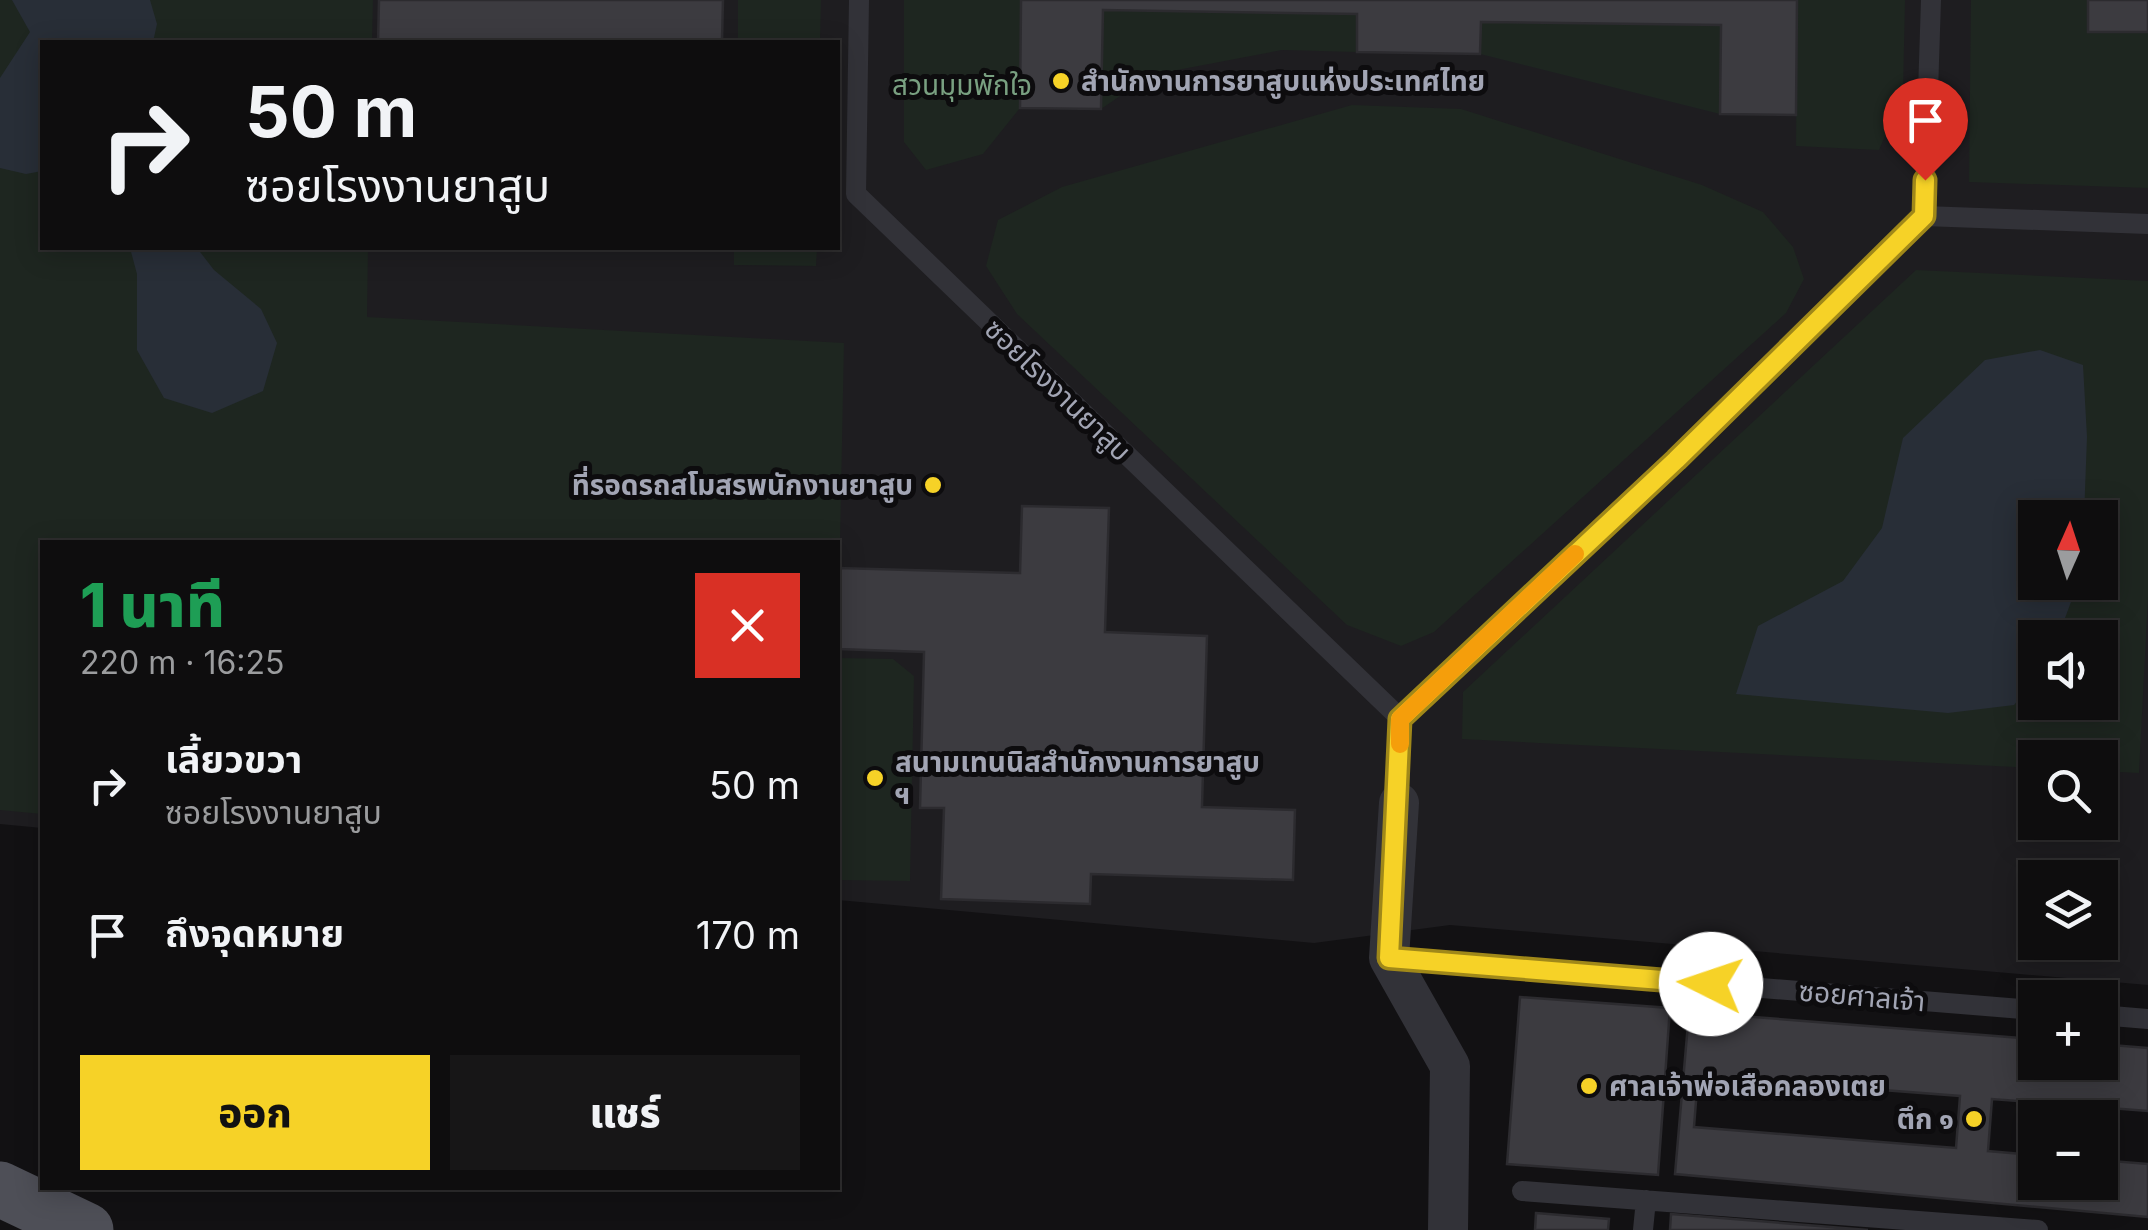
<!DOCTYPE html>
<html lang="th">
<head>
<meta charset="utf-8">
<style>
  :root { --surface:#0e0d0e; --page:#171617; --text:#f1f3f6; --muted:#9b9c9e; --line:#2e2d2e; --accent:#f6d227 }
  body { margin:0; font-family:Inter,"Noto Sans Thai",sans-serif; background:var(--page); color:var(--text); height:100vh; display:flex; flex-direction:column; font-size:38px; white-space:nowrap }
  * { box-sizing:border-box; margin:0 }
  p { font-size:32px; color:var(--muted) }
  .icon { flex:none; width:55px; height:55px; fill:none; stroke:currentColor; stroke-width:2; stroke-linecap:round; stroke-linejoin:round }
  .map { position:relative; flex:1; overflow:hidden }
  .panel { position:absolute; left:40px; top:540px; width:800px; height:650px; display:flex; flex-direction:column; background:var(--surface); border-radius:0px; box-shadow:0 5px 25px #0003,0 0 0 2px var(--line) }
  .panel>* { flex:none }
  .guide { position:absolute; left:40px; top:40px; width:800px; height:210px; border-radius:0px; box-shadow:0 5px 25px #0003,0 0 0 2px var(--line); background:#0e0d0e; color:var(--text); overflow:hidden }
  .needle { width:65px; rotate:3deg }
  .fabs { position:absolute; left:2018px; top:500px; display:grid; gap:20px }
  .fabs a { display:grid; place-items:center; width:100px; height:100px; border-radius:0px; background:var(--surface); box-shadow:0 5px 25px #0003,0 0 0 2px var(--line); font-size:50px }
  .pin { position:absolute; display:grid; place-items:center; width:85px; height:85px; color:#fff; margin:-102px -42px; border-radius:50% 50% 50% 0; rotate:-45deg; box-shadow:0 0 10px #0007 }
  .pin .icon { rotate:45deg }
  .me { position:absolute; width:110px; margin:-55px; rotate:274deg; stroke-linejoin:round; filter:drop-shadow(0 0 8px #0008) }
  .turn { display:flex; align-items:center; gap:35px; height:210px; padding:0 40px; font-size:45px }
  .turn .icon { width:130px; height:130px; stroke-width:2.5 }
  .turn b { display:block; font-size:70px; line-height:85px }
  .round { display:grid; place-items:center; flex:none; width:105px; height:105px; border-radius:0px; background:var(--page) }
  .summary { display:flex; align-items:center; justify-content:space-between; height:170px; padding:0 40px }
  h1 { font-size:60px; font-weight:800; line-height:75px; color:#1e9e55 }
  .button { display:flex; gap:20px; margin-top:auto; padding:20px 40px }
  .button a { flex:1; height:115px; border-radius:0px; background:var(--accent); color:#111; font-size:40px; font-weight:800; line-height:115px; text-align:center }
  .button a+a { background:var(--page); color:var(--text) }
  ul { padding:0; list-style:none }
  li { display:flex; align-items:center; gap:30px; height:150px; padding:0 40px }
  li div { flex:1 }
  li b { display:block; font-size:38px }
  li em { font-style:normal }
  .map>svg:first-child { display:block }
</style>
</head>
<body>
<div class="map">
<svg width="2148" height="1230" viewBox="0 0 2148 1230">
  <rect width="100%" height="100%" fill="#121113"/>
  <path fill="#1e1d20" fill-rule="evenodd" d="M0 0H2148V985L1450 925 1314 943 838 900V542H42V828L0 824ZM42 42H838V248H42ZM2035 518H2100V582H2035ZM2035 638H2100V702H2035ZM2035 758H2100V822H2035ZM2035 878H2100V942H2035Z"/>
  <path fill="#1e2620" fill-rule="evenodd" d="M0 0H373L372 42H42V248H368L367 317 844 343 840 543 42 542V814L0 810Z
    M738 0H821L820 42H738Z
    M904 0H1021L1020 108 983 154 926 170 904 142Z
    M1797 0H1905L1903 93 1879 150 1796 146Z
    M1971 0H2148V188L1969 182Z
    M1103 10 1357 14V52L1282 50 1151 75 1101 109Z
    M1481 22 1721 25 1720 114 1480 54Z
    M1352 105 1461 109 1702 185 1763 212 1793 247 1804 279 1786 313 1434 632 1401 646 1347 625 1017 314 986 266 998 220 1062 187Z
    M734 248H817L816 266 734 265Z
    M1916 270 2148 281V597L2139 773 2100 771V758H2035V768L1462 739 1463 692ZM2035 518H2100V582H2035ZM2035 638H2100V702H2035Z
    M838 658 893 659 914 676 910 881 838 880Z"/>
  <path fill="#282e37" d="M12 0H150L157 24 153 42H42V171L26 174 0 168V78L30 32Z
    M130 248H197L214 270 261 309 277 343 263 391 212 413 164 398 137 350V274Z
    M2040 350 2083 365 2087 437 2084 517 2035 518V582L2078 583 2058 637 2035 638V680L2014 705 1948 713 1736 694 1758 626 1843 581 1882 528 1903 438 1985 360Z"/>
  <path fill="#3c3b40" stroke="#2c2b2f" stroke-width="2.5" fill-rule="evenodd" d="M379 0H723L722 42H378Z
    M1021 0H1797L1796 115 1720 114 1721 25 1481 22 1480 54 1357 52V14L1103 10 1101 109 1020 108Z
    M2088 0H2148V32H2088Z
    M1022 506 1109 508 1105 632 1207 636 1202 807 1295 810 1293 880 1091 874 1090 904 941 899 944 808H920L924 652 838 649V568L1020 573Z
    M1520 997 1670 1008 1658 1175 1507 1164Z
    M1689 1012 2035 1039V1062H2100V1044L2148 1048V1111L1992 1099 1988 1151 2035 1155V1182H2100V1160L2148 1164V1217L1675 1174ZM1698 1076 1960 1096 1956 1148 1694 1127Z
    M1536 1213 1609 1219 1608 1230H1535Z
    M1671 1214 1868 1230H1670Z"/>
  <g fill="none" stroke-linecap="round" stroke-linejoin="round">
    <path stroke="#323238" stroke-width="20" d="M859 0 856 194 1401 719
      M1924 216 2148 224
      M1399 803 1401 719 1675 461 1924 216 1931 0
      M1389 958 2035 1010
      M2100 1015 2148 1019
      M1522 1191 2038 1230
      M1643 1230 1646 1200"/>
    <path stroke="#323238" stroke-width="40" d="M1399 803 1389 958 1450 1066 1448 1230"/>
    <path stroke="#4e4f57" stroke-width="55" d="M0 1189 86 1230"/>
  </g>
  <g fill="none" stroke-linecap="round" stroke-linejoin="round">
    <defs>
      <path id="route" d="M1711 984 1389 958 1400 719 1676 460 1924 216 1925 180"/>
    </defs>
    <use href="#route" stroke="#a08819" stroke-width="25"/>
    <use href="#route" stroke="#f6d227" stroke-width="18"/>
    <path stroke="#f59e0b" stroke-width="18" d="M1400 744V719L1575 554"/>
  </g>
  <g fill="#f6d227" stroke="#0d0c0e" stroke-width="4">
    <circle cx="1061" cy="81" r="10"/>
    <circle cx="933" cy="485" r="10"/>
    <circle cx="875" cy="778" r="10"/>
    <circle cx="1589" cy="1086" r="10"/>
    <circle cx="1974" cy="1119" r="10"/>
  </g>
  <g text-anchor="middle" stroke-width="10" stroke-linejoin="round" paint-order="stroke">
    <g font-size="28" font-weight="bold" fill="#a2a5b4" stroke="#0d0c0e" text-anchor="start">
      <text x="1081" y="91">สำนักงานการยาสูบแห่งประเทศไทย</text>
      <text x="913" y="495" text-anchor="end">ที่รอดรถสโมสรพนักงานยาสูบ</text>
      <text x="895" y="772">สนามเทนนิสสำนักงานการยาสูบ<tspan x="895" dy="32">ฯ</tspan></text>
      <text x="1609" y="1096">ศาลเจ้าพ่อเสือคลองเตย</text>
      <text x="1954" y="1129" text-anchor="end">ตึก ๑</text>
    </g>
    <g font-size="28" fill="#79a081" stroke="#0d0c0e">
      <text x="962" y="95">สวนมุมพักใจ</text>
    </g>
    <g font-size="28" fill="#a2a5b4" stroke="#0d0c0e">
      <text transform="translate(1058 390) rotate(44)" y="10">ซอยโรงงานยาสูบ</text>
      <text transform="translate(1862 996) rotate(5)" y="10">ซอยศาลเจ้า</text>
    </g>
  </g>
</svg>
<div class="fabs">
<a><svg class="needle" viewBox="-14 -14 28 28"><path d="M0-13l5 13h-10z" fill="#e53935"/><path d="M0 13l5-13h-10z" fill="#9b9c9e"/></svg></a>
<a><svg class="icon" aria-label="sound" viewBox="0 0 24 24"><path d="M4 9h4l5-4v14l-5-4H4zM17 9q2 3 0 6"/></svg></a>
<a><svg class="icon" aria-label="search" viewBox="0 0 24 24"><circle cx="10" cy="10" r="6"/><path d="M15 15l6 6"/></svg></a>
<a><svg class="icon" aria-label="layers" viewBox="0 0 24 24"><path d="M12 4l9 5-9 5-9-5zM3 14l9 5 9-5"/></svg></a>
<a>+</a>
<a>−</a>
</div>
<div class="pin" style="left:1925px;top:180px;background:#d93025"><svg class="icon" aria-label="arrive" viewBox="0 0 24 24"><path d="M6 21V4h12l-3 4 3 4H6"/></svg></div>
<svg class="me" style="left:1711px;top:984px" viewBox="-20 -20 40 40"><circle r="19" fill="#fff"/><path d="M0-13L10 11 0 6-10 11z" fill="#f6d227"/></svg>
<div class="guide">
<div class="turn"><svg class="icon" aria-label="right" viewBox="0 0 24 24"><path d="M7 20v-9h11M14 6l5 5-5 5"/></svg><div><b>50 m</b>ซอยโรงงานยาสูบ</div></div>
</div>
<section class="panel">
<div class="summary"><div><h1>1 นาที</h1><p>220 m · 16:25</p></div><a class="round" style="background:#d93025;color:#fff"><svg class="icon" aria-label="close" viewBox="0 0 24 24"><path d="M6 6l12 12M18 6L6 18"/></svg></a></div>
<ul>
<li><svg class="icon" aria-label="right" viewBox="0 0 24 24"><path d="M7 20v-9h11M14 6l5 5-5 5"/></svg><div><b>เลี้ยวขวา</b><p>ซอยโรงงานยาสูบ</p></div><em>50 m</em></li>
<li><svg class="icon" aria-label="arrive" viewBox="0 0 24 24"><path d="M6 21V4h12l-3 4 3 4H6"/></svg><div><b>ถึงจุดหมาย</b></div><em>170 m</em></li>
</ul>
<div class="button"><a>ออก</a><a>แชร์</a></div>
</section>
</div>
</body>
</html>
